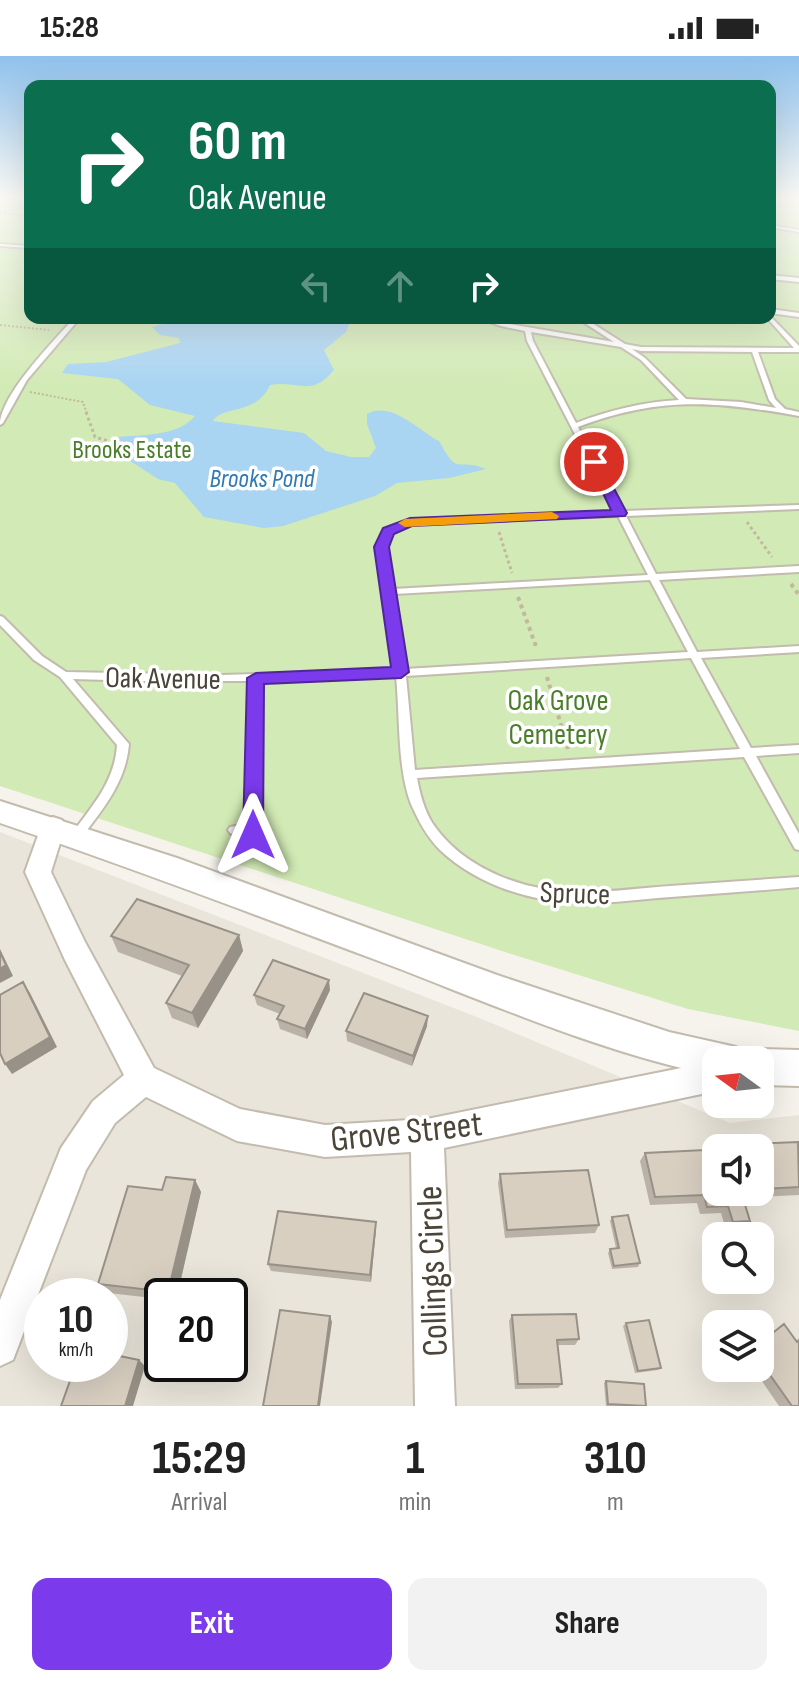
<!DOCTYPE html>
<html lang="en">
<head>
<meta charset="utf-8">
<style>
  :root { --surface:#fff; --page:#f2f2f2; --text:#222; --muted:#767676; --accent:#7c3aed }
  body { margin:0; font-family:"Sofia Sans Condensed",sans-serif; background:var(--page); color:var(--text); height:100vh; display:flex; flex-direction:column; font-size:30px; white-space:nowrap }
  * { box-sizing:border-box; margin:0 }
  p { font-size:26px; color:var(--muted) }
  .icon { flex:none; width:44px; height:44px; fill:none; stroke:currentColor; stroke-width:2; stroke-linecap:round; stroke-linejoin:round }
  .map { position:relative; height:1350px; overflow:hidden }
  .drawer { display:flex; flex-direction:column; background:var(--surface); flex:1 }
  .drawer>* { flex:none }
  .banner { position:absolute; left:24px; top:24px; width:752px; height:244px; border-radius:16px; box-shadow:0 8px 32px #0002; background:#0b6e4f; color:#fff; overflow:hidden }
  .needle { width:52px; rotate:285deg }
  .fabs { position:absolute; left:702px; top:990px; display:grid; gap:16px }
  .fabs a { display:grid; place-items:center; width:72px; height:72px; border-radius:16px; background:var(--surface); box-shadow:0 8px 32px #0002; font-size:40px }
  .speed { position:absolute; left:24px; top:1222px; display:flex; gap:16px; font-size:40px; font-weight:700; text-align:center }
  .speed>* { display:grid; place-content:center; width:104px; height:104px; border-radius:50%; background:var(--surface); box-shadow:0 8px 32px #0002; line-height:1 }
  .speed small { font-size:20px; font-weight:400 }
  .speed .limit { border:4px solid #111; border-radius:12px; background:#fff; color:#111 }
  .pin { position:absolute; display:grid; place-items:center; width:68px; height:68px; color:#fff; margin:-34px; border:4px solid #fff; border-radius:50%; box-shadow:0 2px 8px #0007 }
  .me { position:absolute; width:88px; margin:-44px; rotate:0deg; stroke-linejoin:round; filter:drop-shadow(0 0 6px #0008) }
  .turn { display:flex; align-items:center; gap:28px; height:168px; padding:0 32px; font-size:36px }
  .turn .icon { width:104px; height:104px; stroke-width:2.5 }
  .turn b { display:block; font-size:56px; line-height:68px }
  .lanes { display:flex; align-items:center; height:76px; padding:0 32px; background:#0003; justify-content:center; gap:40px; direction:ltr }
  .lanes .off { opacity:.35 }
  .eta { display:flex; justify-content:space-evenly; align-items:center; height:136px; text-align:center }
  .eta b { font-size:48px; font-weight:700; line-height:56px }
  .action { display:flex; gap:16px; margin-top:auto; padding:16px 32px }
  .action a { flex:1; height:92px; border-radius:16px; background:var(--accent); color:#fff; font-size:32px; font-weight:700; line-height:92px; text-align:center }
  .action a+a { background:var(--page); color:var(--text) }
  .status { display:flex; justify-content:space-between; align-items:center; height:56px; padding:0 40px; background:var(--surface); direction:ltr }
  .status svg { height:22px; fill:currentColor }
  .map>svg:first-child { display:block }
</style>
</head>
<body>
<div class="status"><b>15:28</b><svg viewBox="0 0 49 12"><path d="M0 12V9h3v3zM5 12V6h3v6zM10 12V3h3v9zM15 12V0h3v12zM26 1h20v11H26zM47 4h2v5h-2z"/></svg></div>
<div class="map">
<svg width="799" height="1350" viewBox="0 0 799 1350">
  <rect width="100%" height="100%" fill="#f6f3ec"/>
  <path fill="#eae5da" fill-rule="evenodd" d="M0 776 477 961 730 1067 799 1059V1350H0ZM716 1092H760V1136H716ZM716 1180H760V1224H716ZM42 1240H110V1308H42ZM162 1240H230V1308H162ZM716 1268H760V1312H716Z"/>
  <path fill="#d2eab5" d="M0 140H30V262H770V140H799V975L688 953 508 897 0 730Z"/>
  <path fill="#a9d4f2" d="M185 262 351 264 346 276 324 294 334 314C311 342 298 324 270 329 256 360 222 349 213 365L304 377 326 395 351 401H369L376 392 367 368V358C391 344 419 375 439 385 460 423 455 400 486 413L449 422 397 427 375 440 283 470 264 472 204 461 175 427 158 423 107 390 117 381C142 379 179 380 195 360L150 349 118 323 62 317 68 308 106 306 180 287 179 282 160 279 152 271Z"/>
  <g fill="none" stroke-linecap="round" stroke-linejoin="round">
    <defs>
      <path id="service" d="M30 146V150L28 149Z
        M770 169 799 174V176L770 171Z
        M0 188 30 190V192L0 190Z
        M770 219 799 222V226L770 223Z
        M770 253 799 257V261L770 257Z
        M770 260 799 290V296H758L775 343 785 353 799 356V360C716 345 659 340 578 371L623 455 799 449V453L626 460 656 518 799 510V516L659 524 697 596 799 590V596L701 602 751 692 799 689V697L756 700 799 778V794L795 793 744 701 417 722C420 738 424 754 433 768 465 815 529 837 584 836 613 836 642 832 670 830 713 827 756 824 799 821V831C756 835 714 838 671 841 643 843 614 847 586 847 535 848 477 829 440 794 427 781 418 764 411 748 397 712 400 659 396 620L261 625 259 779 257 782 253 784 249 782 247 777 234 779 230 777 228 774 230 771 247 768 251 625H143L73 623 129 688C126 726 103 753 81 782L77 784 73 782 71 779 73 776C94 748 115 724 117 689L60 621 34 604 0 569V560L3 561 42 600 66 616 222 619 395 614 378 491 385 473 410 464 615 456 527 285 525 275 501 270 478 262H487L504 267 614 286 577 262H584L625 288 641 291 794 292 768 263ZM531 276 621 291 641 304 679 344C643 346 610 354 576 367L533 285ZM632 293 641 295 752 296 769 344 776 352 741 346 686 343 645 302ZM618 460 648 519 393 533 386 491 392 477 411 468ZM650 524 688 596 405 613 394 538ZM691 602 740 693 415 714 406 620Z
        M74 262H80L27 324 3 367 0 369C0 339 54 285 74 262Z"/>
      <path id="minor" d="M53 761 62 764 65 771 51 816 85 886 154 1012 240 1053 325 1069 427 1063 716 1005V1035L444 1092 455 1350H415L411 1096 325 1101 237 1085 146 1041 115 1067 86 1114 13 1304 0 1310V1244L61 1092 93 1045 124 1019 65 904 25 816 41 771 44 764Z"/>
      <path id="tertiary" d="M0 745 177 802 497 919 669 976 736 991 741 1004H716V1020C608 998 503 953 400 913 267 863 135 813 0 767Z
        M760 993 799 994V1030L760 1029V1004H745L747 998Z"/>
    </defs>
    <use href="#service" stroke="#c2bbae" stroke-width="4"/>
    <use href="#minor" stroke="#c2bbae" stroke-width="4"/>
    <use href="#tertiary" stroke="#c2bbae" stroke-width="4"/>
    <path stroke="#c4b79f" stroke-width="2" stroke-dasharray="2 2" stroke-linecap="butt" d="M0 156 21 153
      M5 157 24 160
      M0 269 49 274
      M30 336 83 346 87 358"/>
    <path stroke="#c4b79f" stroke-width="3" stroke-dasharray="3 3" stroke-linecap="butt" d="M86 356 95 381 108 385
      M747 466 772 501
      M499 476 512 517"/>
    <path stroke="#c4b79f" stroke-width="4" stroke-dasharray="4 4" stroke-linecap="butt" d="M791 528 799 539
      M518 541 537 593
      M547 621 568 693"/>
    <use href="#service" fill="#fff" fill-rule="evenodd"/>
    <use href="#minor" fill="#fff" fill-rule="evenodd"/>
    <use href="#tertiary" fill="#fff" fill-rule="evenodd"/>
  </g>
  <path fill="#bab2a6" d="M239 879 243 895 198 972 172 962 166 947 182 920 118 896 111 880Z
    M330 934 307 983 280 973 277 963 280 958 257 949 254 939Z
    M427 970 412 1010 347 985 346 975Z
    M748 1088H799V1139L754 1141 753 1136H760V1092H745Z
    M645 1097 709 1109 750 1165 743 1173 726 1174 721 1157 700 1158 697 1147 650 1149 640 1105Z
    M500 1118 599 1169 595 1177 505 1182 498 1127Z
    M195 1124 201 1136 177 1240H162V1243L108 1237 98 1228 162 1134Z
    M612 1161 640 1207 638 1211 612 1213 608 1197 610 1193 616 1192 610 1165Z
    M376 1166V1173L371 1226 271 1215 268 1208Z
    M512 1259 579 1283 575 1289H557L562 1328 558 1332 515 1333 509 1265Z
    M626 1267 661 1312 658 1314 635 1317 623 1270Z
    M784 1268 796 1285 799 1282V1350H779L753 1312H760V1286Z
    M606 1325 646 1350H606L604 1327Z"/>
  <path fill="#979187" d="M239 879 243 895 198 972 192 957Z
    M0 893 13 920 0 927Z
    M329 924 330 934 307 983 305 973Z
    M23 926 30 937 57 991 12 1018 5 1008Z
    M428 960 427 970 412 1010 413 1000Z
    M195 1124 201 1136 177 1240H172L168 1236Z
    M376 1166V1173L371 1226 370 1219Z
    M330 1260 332 1266 320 1350H318Z
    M139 1304 145 1310 133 1350H125Z"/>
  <path fill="#d8cfc1" stroke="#979187" stroke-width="2" d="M137 843 239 879 192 957 166 947 189 909 111 880Z
    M0 896 6 909 0 913Z
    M273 904 329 924 305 973 277 963 284 950 254 939Z
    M23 926 50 981 5 1008 0 997V939Z
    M364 937 428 960 413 1000 346 975Z
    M798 1086 799 1131 762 1133 760 1127V1092H749L748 1088Z
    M705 1094 709 1109 716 1108V1136H741L750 1165 733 1166 728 1150 707 1151 704 1139 655 1141 645 1097Z
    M588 1114 599 1169 507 1174 500 1118Z
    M166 1121 195 1124 168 1236 98 1228 128 1130 162 1134Z
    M278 1155 376 1166 370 1219 268 1208Z
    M628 1159 640 1207 614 1210 610 1193 619 1192 612 1161Z
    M280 1254 330 1260 318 1350H263Z
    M576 1258 579 1283 557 1284 562 1328H518L512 1259Z
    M649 1264 661 1312 638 1315 626 1267Z
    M784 1268 797 1286 799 1285V1350H792L760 1305V1287Z
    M110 1298 139 1304 125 1350H61L76 1308H110Z
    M606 1325 644 1328 646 1350 608 1348Z"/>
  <linearGradient id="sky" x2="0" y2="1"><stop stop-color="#8fc1ec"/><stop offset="0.43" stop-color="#fbfaf6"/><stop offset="1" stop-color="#fbfaf6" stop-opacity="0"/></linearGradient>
  <rect width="799" height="329" fill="url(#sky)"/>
  <path fill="#7c3aed" stroke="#51269a" stroke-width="2" d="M594 403 600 406 627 457 625 460 412 470 394 478 389 491 409 616 401 622 264 628 263 779 260 785H246L243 779 247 622 256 617 391 611 374 491 383 472 410 462 611 454 588 406Z"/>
  <path fill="#f59e0b" d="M552 456 559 460 557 463 405 471 398 467 405 463Z"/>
  <g text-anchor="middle" stroke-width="7" stroke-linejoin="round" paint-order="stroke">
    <g font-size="26" fill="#4a7f2a" stroke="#fff">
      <text x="132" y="402">Brooks Estate</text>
    </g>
    <g font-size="26" font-style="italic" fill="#2e7ab2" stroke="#fff">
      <text x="262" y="431">Brooks Pond</text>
    </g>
    <g font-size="30" fill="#4b4439" stroke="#fff">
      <text transform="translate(163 622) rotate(1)" y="10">Oak Avenue</text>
      <text transform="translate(575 837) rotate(2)" y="10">Spruce</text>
    </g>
    <g font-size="30" fill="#4a7f2a" stroke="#fff">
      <text x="558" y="654">Oak Grove<tspan x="558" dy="34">Cemetery</tspan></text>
    </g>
    <g font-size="36" fill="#4b4439" stroke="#fff">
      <text transform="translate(406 1074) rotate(-6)" y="13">Grove Street</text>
      <text transform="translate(431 1215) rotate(-92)" y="13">Collings Circle</text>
    </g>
  </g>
</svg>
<div class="fabs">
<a><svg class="needle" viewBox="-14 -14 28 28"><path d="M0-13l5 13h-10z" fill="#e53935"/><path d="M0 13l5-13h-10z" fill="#767676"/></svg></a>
<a><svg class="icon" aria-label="sound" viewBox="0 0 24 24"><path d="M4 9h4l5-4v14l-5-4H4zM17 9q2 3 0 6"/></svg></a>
<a><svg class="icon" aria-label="search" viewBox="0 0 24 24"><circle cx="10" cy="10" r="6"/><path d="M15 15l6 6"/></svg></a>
<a><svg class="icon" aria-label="layers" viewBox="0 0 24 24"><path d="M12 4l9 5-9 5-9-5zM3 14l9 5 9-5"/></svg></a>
</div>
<div class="speed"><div>10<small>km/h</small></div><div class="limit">20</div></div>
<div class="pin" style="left:594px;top:406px;background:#d93025"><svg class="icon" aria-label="arrive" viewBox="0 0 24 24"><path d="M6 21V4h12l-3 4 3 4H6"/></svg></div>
<svg class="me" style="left:253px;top:779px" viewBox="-20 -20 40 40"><path d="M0-17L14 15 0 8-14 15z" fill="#7c3aed" stroke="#fff" stroke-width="4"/></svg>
<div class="banner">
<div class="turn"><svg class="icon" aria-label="right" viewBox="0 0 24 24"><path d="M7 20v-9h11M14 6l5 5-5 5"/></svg><div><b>60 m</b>Oak Avenue</div></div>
<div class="lanes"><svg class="icon off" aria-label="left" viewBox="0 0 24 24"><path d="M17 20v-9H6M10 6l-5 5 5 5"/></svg><svg class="icon off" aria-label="ahead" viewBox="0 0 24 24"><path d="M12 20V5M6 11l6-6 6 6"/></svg><svg class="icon" aria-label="right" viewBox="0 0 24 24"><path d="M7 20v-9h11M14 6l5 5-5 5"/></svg></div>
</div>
</div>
<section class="drawer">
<div class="eta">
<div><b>15:29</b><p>Arrival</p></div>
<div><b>1</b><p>min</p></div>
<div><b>310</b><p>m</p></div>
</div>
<div class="action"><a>Exit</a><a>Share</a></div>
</section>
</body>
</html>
